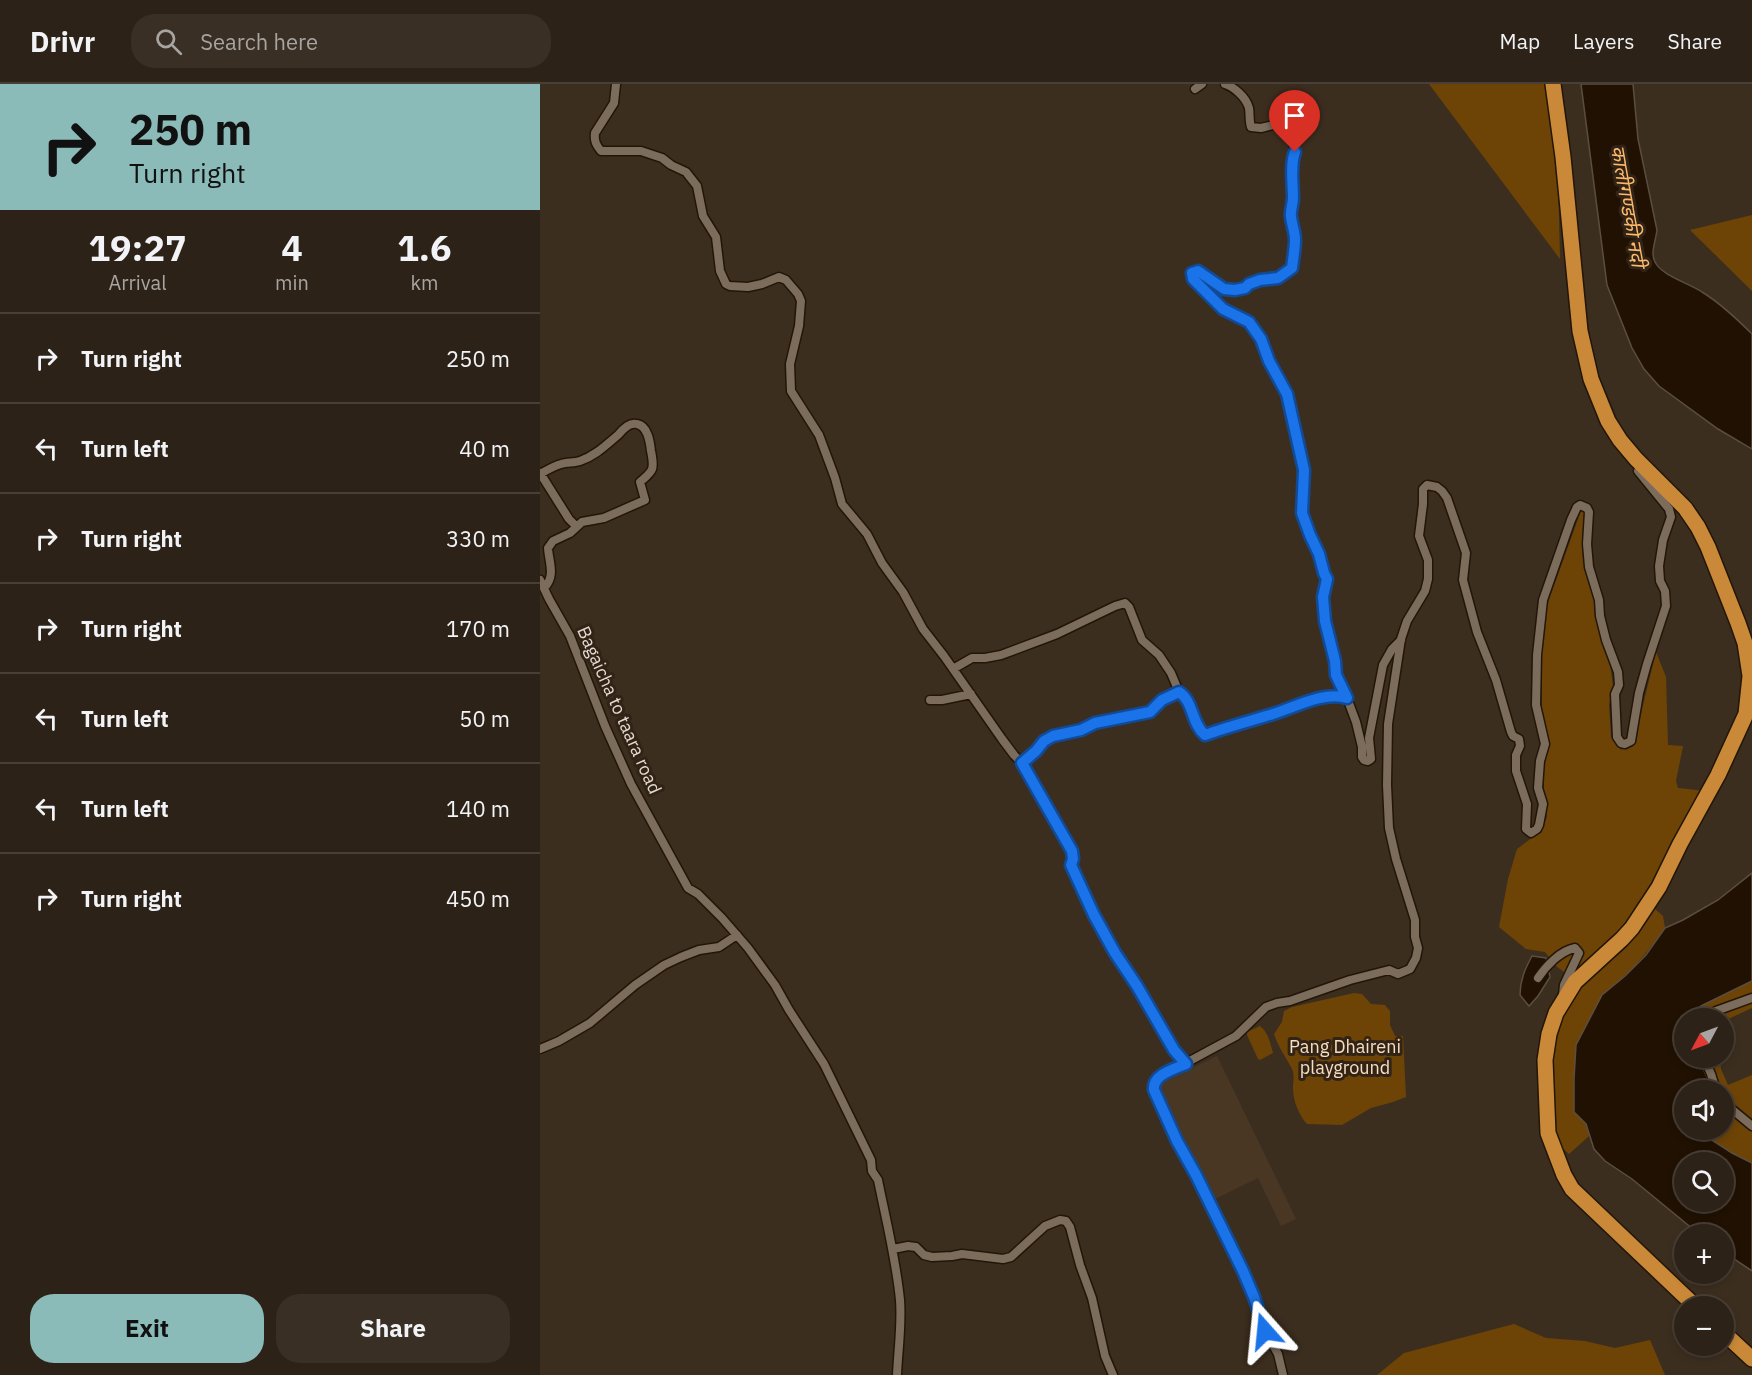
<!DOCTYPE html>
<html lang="en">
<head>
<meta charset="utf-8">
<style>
  :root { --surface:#2d2217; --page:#392f24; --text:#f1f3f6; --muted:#a7a4a1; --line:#483f36; --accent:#8bbbb9 }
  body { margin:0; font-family:"IBM Plex Sans","Noto Sans Devanagari",sans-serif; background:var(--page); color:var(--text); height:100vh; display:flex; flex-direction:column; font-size:22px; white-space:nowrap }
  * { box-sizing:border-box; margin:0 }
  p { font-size:20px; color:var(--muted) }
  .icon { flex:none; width:33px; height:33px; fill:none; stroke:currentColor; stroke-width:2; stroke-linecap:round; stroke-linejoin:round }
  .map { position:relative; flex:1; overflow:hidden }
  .side { display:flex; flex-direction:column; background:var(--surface); width:540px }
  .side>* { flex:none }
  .banner { background:#8bbbb9; color:#111; overflow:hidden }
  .needle { width:39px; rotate:229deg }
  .fabs { position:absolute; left:1134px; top:924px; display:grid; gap:12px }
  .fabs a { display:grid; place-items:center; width:60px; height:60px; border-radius:50%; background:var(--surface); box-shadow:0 3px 9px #0003,0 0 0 2px var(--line); font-size:30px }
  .pin { position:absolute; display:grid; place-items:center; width:51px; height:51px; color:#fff; margin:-62px -26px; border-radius:50% 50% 50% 0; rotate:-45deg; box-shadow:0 0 6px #0007 }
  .pin .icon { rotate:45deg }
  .me { position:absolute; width:66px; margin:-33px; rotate:342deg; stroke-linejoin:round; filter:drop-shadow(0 0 4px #0008) }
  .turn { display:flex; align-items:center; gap:21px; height:126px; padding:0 30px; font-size:27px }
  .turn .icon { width:78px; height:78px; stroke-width:2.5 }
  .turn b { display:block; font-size:42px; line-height:51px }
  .eta { display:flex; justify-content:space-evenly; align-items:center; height:102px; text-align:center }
  .eta b { font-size:36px; font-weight:800; line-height:42px }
  .button { display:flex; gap:12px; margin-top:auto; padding:12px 30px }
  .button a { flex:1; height:69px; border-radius:24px; background:var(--accent); color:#111; font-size:24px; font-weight:800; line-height:69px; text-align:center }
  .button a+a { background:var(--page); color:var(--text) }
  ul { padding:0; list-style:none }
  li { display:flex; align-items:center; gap:18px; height:90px; padding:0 30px; border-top:2px solid var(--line) }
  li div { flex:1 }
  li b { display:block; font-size:22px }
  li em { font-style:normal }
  header { display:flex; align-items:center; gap:36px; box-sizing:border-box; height:84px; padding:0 30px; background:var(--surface); border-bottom:2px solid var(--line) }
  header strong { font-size:28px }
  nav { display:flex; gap:33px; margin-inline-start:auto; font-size:21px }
  .search { width:420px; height:54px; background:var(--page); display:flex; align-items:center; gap:15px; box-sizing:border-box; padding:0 21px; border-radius:24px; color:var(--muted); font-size:22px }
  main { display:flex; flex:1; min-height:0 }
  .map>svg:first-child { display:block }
</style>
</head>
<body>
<header>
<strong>Drivr</strong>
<div class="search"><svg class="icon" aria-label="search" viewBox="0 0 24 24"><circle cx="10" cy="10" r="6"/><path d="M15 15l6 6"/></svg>Search here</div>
<nav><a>Map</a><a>Layers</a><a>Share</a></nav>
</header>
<main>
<section class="side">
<div class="banner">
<div class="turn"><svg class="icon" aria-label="right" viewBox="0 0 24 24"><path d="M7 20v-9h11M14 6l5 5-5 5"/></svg><div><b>250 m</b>Turn right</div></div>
</div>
<div class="eta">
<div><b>19:27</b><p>Arrival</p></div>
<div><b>4</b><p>min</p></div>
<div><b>1.6</b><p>km</p></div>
</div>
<ul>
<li><svg class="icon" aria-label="right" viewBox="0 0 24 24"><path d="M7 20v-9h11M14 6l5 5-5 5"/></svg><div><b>Turn right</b></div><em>250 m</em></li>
<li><svg class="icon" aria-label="left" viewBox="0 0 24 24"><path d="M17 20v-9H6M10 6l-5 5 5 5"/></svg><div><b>Turn left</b></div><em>40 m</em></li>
<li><svg class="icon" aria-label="right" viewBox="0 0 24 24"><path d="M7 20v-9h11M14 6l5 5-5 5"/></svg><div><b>Turn right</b></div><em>330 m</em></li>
<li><svg class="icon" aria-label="right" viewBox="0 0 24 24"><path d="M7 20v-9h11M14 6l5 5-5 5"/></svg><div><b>Turn right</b></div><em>170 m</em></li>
<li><svg class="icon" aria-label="left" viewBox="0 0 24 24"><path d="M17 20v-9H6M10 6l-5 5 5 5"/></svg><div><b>Turn left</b></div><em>50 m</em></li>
<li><svg class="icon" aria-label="left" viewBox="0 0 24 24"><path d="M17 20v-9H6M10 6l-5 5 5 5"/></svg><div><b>Turn left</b></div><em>140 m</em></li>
<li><svg class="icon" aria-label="right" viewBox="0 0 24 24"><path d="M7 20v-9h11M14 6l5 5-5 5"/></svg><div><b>Turn right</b></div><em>450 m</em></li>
</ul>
<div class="button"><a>Exit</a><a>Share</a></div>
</section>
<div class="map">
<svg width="1212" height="1291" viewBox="0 0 1212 1291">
  <rect width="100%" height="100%" fill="#3c2e1f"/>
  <path fill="#493724" d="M677 972 756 1135 741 1142 718 1094 673 1116 617 1001Z"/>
  <path fill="#6e4406" d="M889 0H1007L1018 94 1020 175Z
    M1212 131V207L1150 146Z
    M1041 427 1044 428 1046 486 1070 580 1073 602 1069 621 1071 653 1081 666 1093 662 1116 568 1126 593 1128 661 1143 662 1136 697 1138 704 1166 707 1100 818 1078 850 1031 893 1016 882 1005 868 986 865 959 843 968 795 977 765 1001 747 1007 733 1004 710V681L1010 661 1002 626V570L1007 521Z
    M1115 825 1123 832 1125 844C1105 872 1089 890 1062 911L1046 1040 1049 1052 1029 1070 1015 1057 1010 992 1019 936 1035 908 1087 863 1108 829Z
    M1212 897V912L1163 934H1147L1161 922Z
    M814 909 822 910 831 920 845 921 850 927V941L855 952H863L866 1013 853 1018 831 1024 802 1041 767 1040C759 1031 753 1017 753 1004 753 998 755 991 752 985 746 973 738 963 734 950L742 938 744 927 752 923Z
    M1212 918V924L1184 937V934H1172Z
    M720 942C728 948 730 958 733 969L720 976 718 975 707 951V948Z
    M1169 974H1180L1181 985 1188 1001 1212 991V1035L1184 1011V1006H1181Z
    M1184 1020 1212 1045V1079L1192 1069 1161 1049V1046H1184Z
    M974 1240 1006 1254 1045 1257 1075 1264 1110 1256 1125 1291H837L864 1269Z"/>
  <path fill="#201102" stroke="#5b4e40" stroke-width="1.5" fill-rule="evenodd" d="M1041 0H1093L1098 55 1117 146C1116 156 1110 169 1115 178 1122 192 1149 199 1162 208 1180 219 1197 235 1212 250V365L1178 345 1119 302 1104 285 1092 264 1067 201Z
    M1212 789V897L1161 922 1147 934H1144L1133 956H1144V974H1161V979L1172 1006H1144V1046H1161V1049L1192 1069 1212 1079V1187L1184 1168V1150H1159L1092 1095 1065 1077 1054 1065 1046 1040 1034 1028V995L1036 961 1062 911 1085 892 1106 871 1125 844 1143 836 1178 816ZM1144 1078H1184V1118H1144Z
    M992 872 1006 874 1010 893 998 912 989 922 980 911C980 896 985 885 992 872Z"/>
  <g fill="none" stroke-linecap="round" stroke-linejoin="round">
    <defs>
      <path id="street" d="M76 0 74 19 55 49C54 57 56 61 61 67H101L122 74 131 81 146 88 157 102 163 132 176 153 180 187 186 200 190 202 208 203 222 200 239 193 246 196 258 210 261 217 259 242 250 280 251 307 279 351 295 394 302 420 327 450 342 479 363 508 383 545 404 572 462 655 474 671 482 679 532 767 533 775 531 781 554 831 575 869 597 902 634 966 646 979 696 952 726 923 737 919 750 917 810 896 849 886 858 890 870 885 876 874 878 864 875 853V836L856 775 849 744 847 701 848 640 861 555 867 537 885 507 888 495V476L879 452 883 420V405L887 401 897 403 902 407 907 414 926 469 923 496 937 548 956 596 971 648 973 652 979 655 980 662 976 671V687L987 720 986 745 991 749 997 745 999 741 1003 720 998 704 1000 677 1005 660 996 621 997 571 1003 516 1031 436 1037 423 1040 421 1047 424 1049 428 1047 460 1049 483 1059 516 1060 532 1066 556 1078 588 1079 601 1075 610 1077 653 1081 659 1085 660 1091 657 1099 609 1107 580 1126 522 1125 507 1120 497 1119 482 1123 456 1131 433 1129 425 1098 387
        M655 5 662 0
        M0 389 29 435 36 442
        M0 390C7 386 14 382 21 380 27 378 34 379 40 377 55 372 66 361 78 351 82 346 90 338 97 340 108 342 110 358 111 367 115 386 113 387 100 398L105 416 64 434 42 438 30 449 13 457 8 464C9 479 16 492 4 504
        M0 496 9 515 30 552 65 642 91 700 148 804 158 810 182 834 208 864 235 901 249 926 284 980 331 1076 332 1087 338 1096C346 1136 356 1175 360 1216 362 1241 358 1266 357 1291
        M413 585 432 574H445L461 571 517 550 575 522 585 519 589 523 602 556 619 571 631 589 639 608
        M807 614 816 638 822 663V673L824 676 828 677 831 675 829 654 843 581 852 565 861 556
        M390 616H402L431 610
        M482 679 504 657 513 652 541 646 555 639 610 628 622 616 639 608C654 618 651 639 665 651 687 643 710 637 733 630 756 623 783 608 807 614L796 591 795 577 785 537 783 513 787 495 784 489 779 470 770 451 762 429 764 386 747 310 733 286 721 255 709 238 683 225 653 195 652 189 658 187 684 205 695 206 705 204 709 200 720 196 738 194 752 184C753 175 755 166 755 156 755 147 751 138 751 129 751 124 753 119 753 115 753 109 751 102 752 96 753 79 758 56 748 42L733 41 721 44 711 43C709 37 710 30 709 24 706 13 694 3 685 0
        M998 894C1006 882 1020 867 1035 864L1039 869 1024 901 1023 911
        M1166 934 1167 932 1176 927 1212 914
        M0 965 19 957 50 939 95 901 124 881 141 873 159 866 179 863 197 851
        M1164 974 1171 990 1176 1006
        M646 979C634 985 612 991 613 1006L637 1057 656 1091 703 1187 714 1213 725 1247 738 1270 743 1291
        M1184 1016 1189 1023 1212 1042
        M353 1165 368 1162 376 1163 384 1171 392 1173 412 1172 422 1170 463 1175 471 1173 505 1142 520 1136 526 1137 530 1143 540 1181 552 1214 565 1272 573 1291"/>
      <path id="highway" d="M1013 0 1023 73 1040 247 1051 295 1068 337 1080 356 1096 375 1145 424 1158 443 1168 463 1198 539 1205 559 1210 592 1206 630 1178 691 1140 760 1119 803 1092 844 1082 855 1035 898 1016 929 1009 950 1005 976 1008 1049 1024 1091 1032 1105 1155 1222
        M1184 1249 1212 1275"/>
    </defs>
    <use href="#street" stroke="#221608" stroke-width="11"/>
    <use href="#highway" stroke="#221608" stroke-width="18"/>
    <use href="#street" stroke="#7b6c5c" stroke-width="8"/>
    <use href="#highway" stroke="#ca8938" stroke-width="15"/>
  </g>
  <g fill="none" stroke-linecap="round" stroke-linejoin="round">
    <defs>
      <path id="route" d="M725 1247 714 1213 703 1187 656 1091 637 1057 614 1006C612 991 634 985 646 980L634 966 597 902 575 869 554 831 531 781 533 775 532 767 482 679 496 667 504 657 513 652 541 646 555 639 610 628 622 616 639 608C654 618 651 639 665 651 687 643 710 637 733 630 756 623 783 607 807 614L796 591 795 577 785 537 783 513 787 495 784 489 779 470 770 451 762 429 764 386 747 310 729 277 721 255 709 238 683 225 653 195 652 189 658 187 684 205 695 206 705 204 709 200 720 196 738 194 752 184C753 175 755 165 755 156 755 148 752 141 751 133 750 127 753 120 753 114 753 101 750 80 755 68"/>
    </defs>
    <use href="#route" stroke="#114b97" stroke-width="15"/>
    <use href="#route" stroke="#1a73e8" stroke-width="10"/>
  </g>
  <g text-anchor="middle" stroke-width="6" stroke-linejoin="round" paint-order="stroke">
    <g font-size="18" fill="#e4dbd2" stroke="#312416">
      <text transform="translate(79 626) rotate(66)" y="6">Bagaicha to taara road</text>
    </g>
    <g font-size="18" fill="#f9ddc0" stroke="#312416">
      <text x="805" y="969">Pang Dhaireni<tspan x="805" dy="21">playground</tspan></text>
    </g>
    <g font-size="20" font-style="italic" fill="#fdb96a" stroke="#312416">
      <text transform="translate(1088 122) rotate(80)" y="7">कालीगण्डकी नदी</text>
    </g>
  </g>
</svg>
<div class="fabs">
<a><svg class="needle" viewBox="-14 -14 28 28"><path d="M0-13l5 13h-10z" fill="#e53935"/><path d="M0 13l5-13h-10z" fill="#a7a4a1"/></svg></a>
<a><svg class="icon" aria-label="sound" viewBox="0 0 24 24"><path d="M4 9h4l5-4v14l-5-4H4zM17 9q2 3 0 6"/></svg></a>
<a><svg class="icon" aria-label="search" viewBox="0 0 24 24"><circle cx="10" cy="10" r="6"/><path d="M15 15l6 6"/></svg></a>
<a>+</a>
<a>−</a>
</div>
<div class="pin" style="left:755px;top:68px;background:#d93025"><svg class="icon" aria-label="arrive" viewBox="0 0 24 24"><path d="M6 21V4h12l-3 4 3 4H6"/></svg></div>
<svg class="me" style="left:725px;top:1247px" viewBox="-20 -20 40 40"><path d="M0-17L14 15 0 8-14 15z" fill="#1a73e8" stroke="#fff" stroke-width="4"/></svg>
</div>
</main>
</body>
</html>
